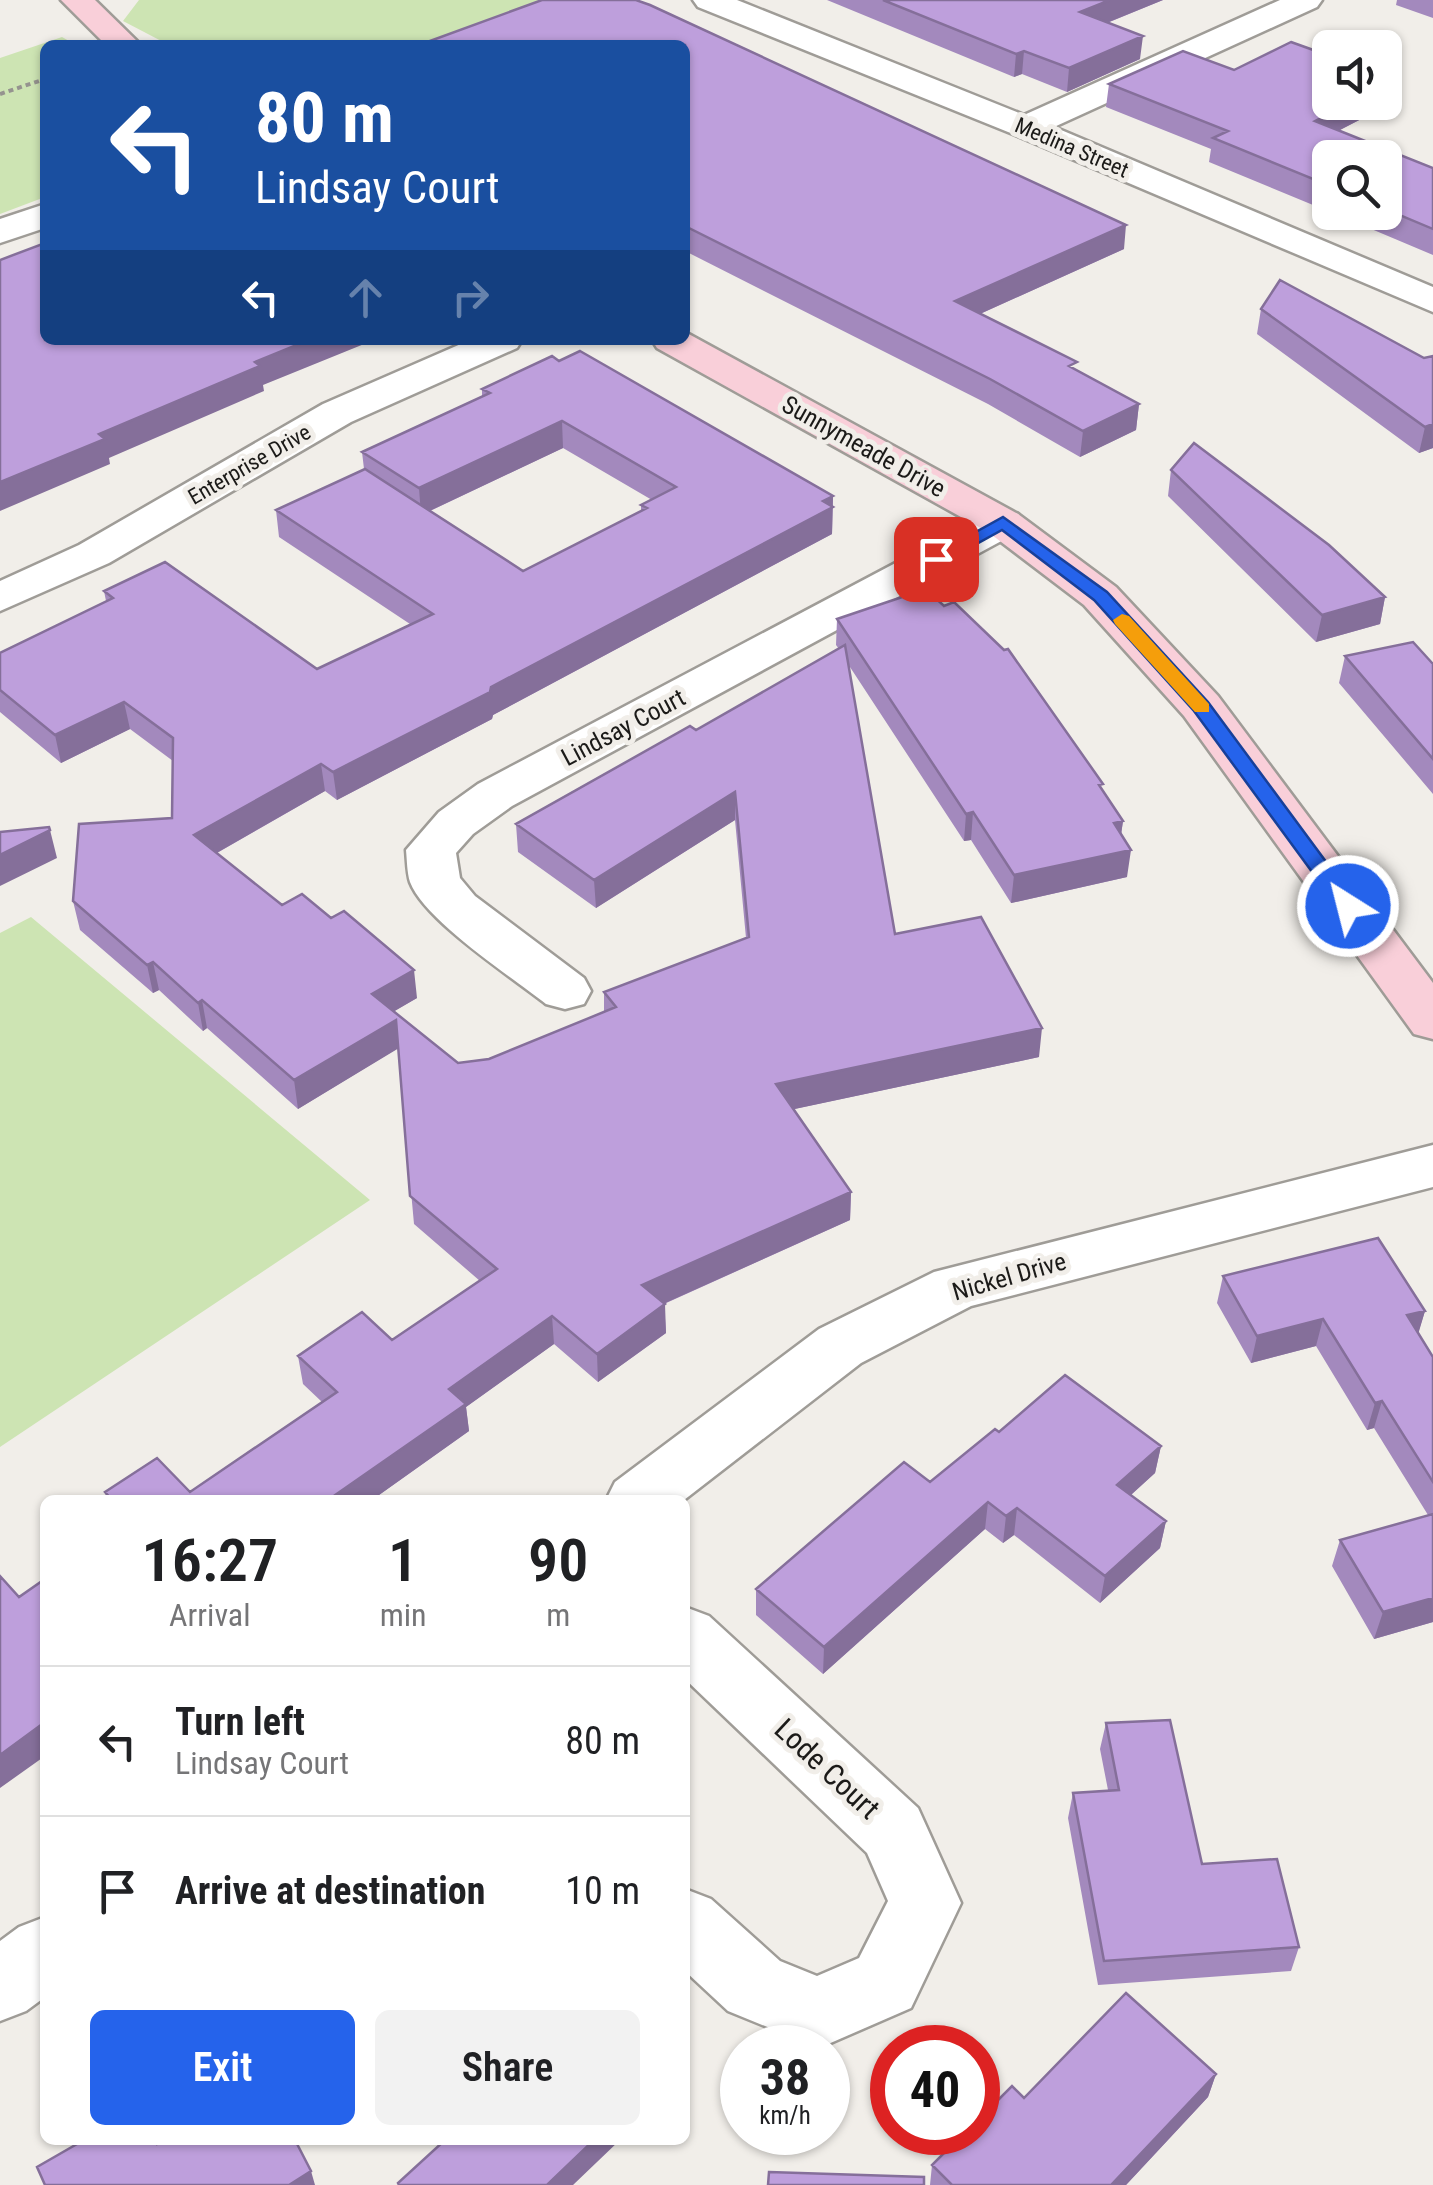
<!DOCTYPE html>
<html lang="en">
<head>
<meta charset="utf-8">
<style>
  :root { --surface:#fff; --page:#f2f2f2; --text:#202124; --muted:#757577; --line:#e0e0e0; --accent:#2563eb }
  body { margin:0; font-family:"Roboto Condensed",sans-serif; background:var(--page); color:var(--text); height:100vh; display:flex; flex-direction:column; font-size:38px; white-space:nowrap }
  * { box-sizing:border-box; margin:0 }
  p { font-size:32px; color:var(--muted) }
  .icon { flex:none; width:55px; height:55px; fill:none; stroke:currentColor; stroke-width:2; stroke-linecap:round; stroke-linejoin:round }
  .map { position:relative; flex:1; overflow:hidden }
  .sheet { position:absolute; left:40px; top:1495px; width:650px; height:650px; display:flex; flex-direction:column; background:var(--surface); border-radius:15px; box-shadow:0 2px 8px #0004 }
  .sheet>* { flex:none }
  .hud { position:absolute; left:40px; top:40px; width:650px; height:305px; border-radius:15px; box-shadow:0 2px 8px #0004; background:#1a4fa0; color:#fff; overflow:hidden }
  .controls { position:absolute; left:1312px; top:30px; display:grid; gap:20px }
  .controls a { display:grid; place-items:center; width:90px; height:90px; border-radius:15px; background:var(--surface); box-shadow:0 2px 8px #0004; font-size:50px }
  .speed { position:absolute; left:720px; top:2025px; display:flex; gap:20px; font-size:50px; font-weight:700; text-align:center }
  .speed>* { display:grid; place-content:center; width:130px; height:130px; border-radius:50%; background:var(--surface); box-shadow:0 2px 8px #0004; line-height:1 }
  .speed small { font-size:25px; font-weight:400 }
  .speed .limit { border:15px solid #d22; background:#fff; color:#111 }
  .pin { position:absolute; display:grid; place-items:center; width:85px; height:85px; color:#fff; margin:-42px; border-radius:20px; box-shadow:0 5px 15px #0006 }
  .me { position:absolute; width:110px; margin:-55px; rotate:324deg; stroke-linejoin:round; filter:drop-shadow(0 0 8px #0008) }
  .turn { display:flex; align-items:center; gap:35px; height:210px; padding:0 50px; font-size:45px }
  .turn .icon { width:130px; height:130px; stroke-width:2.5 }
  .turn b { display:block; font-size:70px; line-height:85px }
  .lanes { display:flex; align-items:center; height:95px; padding:0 50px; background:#0003; justify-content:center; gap:50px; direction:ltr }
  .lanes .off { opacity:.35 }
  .eta { display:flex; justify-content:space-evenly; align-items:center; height:170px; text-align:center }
  .eta b { font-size:60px; font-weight:600; line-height:70px }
  .action { display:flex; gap:20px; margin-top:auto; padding:20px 50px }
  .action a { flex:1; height:115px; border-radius:15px; background:var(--accent); color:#fff; font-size:40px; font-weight:600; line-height:115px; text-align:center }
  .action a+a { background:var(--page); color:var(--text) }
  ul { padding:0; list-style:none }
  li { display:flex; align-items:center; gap:30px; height:150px; padding:0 50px; border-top:2px solid var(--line) }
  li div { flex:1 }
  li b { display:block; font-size:38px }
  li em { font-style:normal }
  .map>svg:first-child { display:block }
</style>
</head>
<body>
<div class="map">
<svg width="1433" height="2185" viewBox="0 0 1433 2185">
  <rect width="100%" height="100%" fill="#f1eee9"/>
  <path fill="#cde4b3" d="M139 0H544L424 45H169L123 21Z
    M62 37 76 45H45V197L0 214V58Z
    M31 917 370 1200 0 1447V933Z"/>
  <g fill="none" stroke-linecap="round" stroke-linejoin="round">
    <defs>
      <path id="street" d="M693 0H737L1024 115 1280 0H1322L1317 7 1054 127 1433 287V312L1013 134 698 7Z
        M45 204V228L0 243V219Z
        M470 340H522L517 348 351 422 109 563 0 611V581L79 545 323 404Z
        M1003 510 1018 514 1024 523 1018 532 512 806 473 834 456 853 460 878 475 896 584 978 591 991 584 1004 565 1009 546 1004C512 977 425 921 410 882 407 873 407 860 406 850L439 812 478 784 988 514Z
        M1433 1145V1187L971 1306 861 1363 684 1500H606L615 1482 819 1329 934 1272Z
        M685 1607 709 1616 918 1808 961 1903 911 2008 819 2048 728 2011 685 1971V1889L711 1899 780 1961 817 1976 859 1958 888 1901 867 1853 685 1679Z
        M45 1917V1997L26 2011 0 2021V1941L19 1927Z"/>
      <path id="secondary" d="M61 0H95L141 45H106Z
        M685 332 1018 514 1116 587 1218 696 1433 983V1039L1414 1034 1184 716 1084 605 988 532 657 348 652 340H685Z"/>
    </defs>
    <use href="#street" stroke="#9f9c97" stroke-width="5"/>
    <use href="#secondary" stroke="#9f9c97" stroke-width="5"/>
    <path stroke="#95938f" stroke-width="4" stroke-dasharray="5 4" stroke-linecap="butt" d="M0 94 45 79"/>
    <use href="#street" fill="#fff" fill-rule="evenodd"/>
    <use href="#secondary" fill="#f9cfd9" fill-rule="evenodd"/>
  </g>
  <path fill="#a389bd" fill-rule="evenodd" d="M827 0H1163L1107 23 1140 59 1067 92 1022 74 1014 77Z
    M1397 0H1433V18L1396 5Z
    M685 45 1124 249 980 314 1076 370 1139 404 1136 430 1080 457 988 404 685 251Z
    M1234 70 1396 80 1392 103 1338 131 1433 168V255L1331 212H1385V158H1330V212L1209 162 1211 149 1106 107 1109 84Z
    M1261 309 1424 358 1433 356V448L1419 453 1257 334Z
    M482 389 833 496 832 534 493 715 492 719 337 800 325 791 217 853 282 905 417 998 394 1011 458 1063 489 1059 604 1012V992L746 938 735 820 596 908 518 852 516 824 696 730 839 649 836 645 837 619 1102 789 1123 821 1121 835 1127 877 1011 903 971 840 964 841 848 664 895 934 1039 1057 794 1109 851 1192 850 1220 664 1304 666 1333 598 1382 554 1344 466 1407 469 1431 372 1500H107L105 1492H190L322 1402 303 1384 298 1356 392 1340 480 1281 414 1224 398 1048 298 1109 207 1028 203 1031 159 990 153 993 80 930 73 901 172 818 173 761 130 729 61 763 0 712V653L106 601 104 591 317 669 410 624 279 537 276 510 364 469 362 452 482 396ZM563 448 652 500 641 505V511L523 571 430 511Z
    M1171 470 1385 597 1380 624 1316 642 1168 496Z
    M1345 656 1433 664V794L1339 683Z
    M1223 1276 1425 1311 1418 1333 1433 1357V1622L1374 1639 1332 1566 1340 1540 1428 1515 1374 1428 1367 1430 1316 1346 1251 1363 1217 1303Z
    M999 1432 1161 1446 1155 1473 1131 1495 1166 1521 1160 1548 1100 1603 1014 1535 1003 1543 985 1529 823 1674 756 1615V1589L930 1482Z
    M1106 1723 1202 1864 1299 1947 1291 1971 1098 1985 1068 1818 1073 1793 1108 1790 1100 1749Z
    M1216 2074 1208 2097 1126 2185H930L932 2165 1024 2098Z"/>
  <path fill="#856f9a" d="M1110 0H1163L1077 35 1080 12Z
    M1143 36 1140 59 1067 92 1069 68Z
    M1024 51 1022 74 1014 77 1016 54Z
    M1396 80 1392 103 1311 145 1315 121 1352 102H1385V86Z
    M1126 225 1124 249 953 326 955 301Z
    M309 340H374L263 385 264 391 109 458 110 464 0 511V482L99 434 255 362Z
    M1139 404 1136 430 1080 457 1083 431Z
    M562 421 563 448 421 515 419 488Z
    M1433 424V448L1419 453 1425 427Z
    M833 496 832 534 493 715 492 719 337 800 333 772 491 687Z
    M1385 597 1380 624 1316 642 1322 615Z
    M124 702 130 729 61 763 55 735Z
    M321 764 325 791 199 863 194 835Z
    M735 792V820L596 908 594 880Z
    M973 812 971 840 964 841 966 814Z
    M1123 821 1119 848 1114 823Z
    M50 830 57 858 0 886V855Z
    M1131 850 1127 877 1011 903 1014 875Z
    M153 962 159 990 153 993 147 965Z
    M414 970 417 998 376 1022 372 994Z
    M202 1000 207 1028 203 1031 198 1003Z
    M396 1020 399 1048 298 1109 294 1080Z
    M1042 1028 1039 1057 776 1113V1084Z
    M851 1192 850 1220 643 1313 642 1285Z
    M665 1304 666 1333 598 1382 597 1354Z
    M1425 1311 1417 1338 1407 1315Z
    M552 1316 554 1344 466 1407 469 1431 372 1500H328L449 1389Z
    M1323 1319 1316 1346 1251 1363 1257 1336Z
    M1382 1401 1374 1428 1367 1430 1375 1403Z
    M1161 1446 1155 1473 1112 1512 1117 1485Z
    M988 1502 985 1529 823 1674 824 1647Z
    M1017 1508 1014 1535 1003 1543 1006 1516Z
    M1166 1521 1160 1548 1100 1603 1105 1576Z
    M1433 1598V1622L1374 1639 1383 1612Z
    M45 1722V1756L0 1788V1755Z
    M1216 2074 1208 2097 1126 2185H1111Z
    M594 2140H620L573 2185H547Z
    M311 2171 315 2185H289Z"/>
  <path fill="#be9fdc" stroke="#856f9a" stroke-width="2.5" d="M542 0H636L650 5 1126 225 955 301 1077 362 1069 366 1139 404 1083 431 990 379 685 226V45H419Z
    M883 0H1110L1080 12 1143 36 1069 68 1024 51 1016 54Z
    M1291 42 1330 56V102H1352L1315 121 1433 168V229L1385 209V158H1330V186L1213 138 1228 131 1109 84 1183 51 1234 70Z
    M1385 76 1396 80 1385 86Z
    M45 243V340H309L255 362 260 366 99 434 105 439 0 482V260Z
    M1280 280 1424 358 1433 356V424L1425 427 1261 309Z
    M580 351 833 496 823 501 833 507 491 687 490 692 333 772 321 764 194 835 282 905 302 894 331 918 344 911 414 970 372 994 458 1063 489 1059 616 1007 604 992 749 937 735 792 594 880 516 824 690 726 696 730 845 645 895 934 981 917 1042 1028 776 1084 851 1192 642 1285 665 1304 597 1354 552 1316 449 1389 466 1404 328 1500H112L105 1492 157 1458 190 1492 337 1392 298 1356 362 1312 392 1340 497 1269 410 1196 396 1020 294 1080 202 1000 198 1003 153 962 147 965 73 901 79 824 172 818 173 738 124 702 55 735 0 690V653L113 598 104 591 165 562 317 669 433 614 276 510 365 469 523 571 647 508 641 505 676 487 562 421 419 488 362 452 490 393 482 389 552 356 559 361Z
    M1194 443 1329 545 1385 597 1322 615 1171 470Z
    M926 589 944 606 954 602 1004 650 1008 649 1103 784 1099 785 1123 821 1114 823 1131 850 1014 875 973 812 966 814 837 619Z
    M1413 642 1433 664V759L1345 656Z
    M49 827 50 830 0 855V832Z
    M1378 1238 1425 1311 1407 1315 1433 1357V1482L1382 1401 1375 1403 1323 1319 1257 1336 1223 1276Z
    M1065 1375 1161 1446 1117 1485 1166 1521 1105 1576 1017 1508 1006 1516 988 1502 824 1647 756 1589 904 1462 930 1482 995 1429 999 1432Z
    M1433 1514V1598L1383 1612 1340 1540Z
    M0 1576 19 1597 45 1579V1722L0 1755Z
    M1170 1720 1202 1864 1277 1859 1299 1947 1104 1961 1073 1793 1119 1790 1106 1723Z
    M1126 1993 1216 2074 1111 2185H952L932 2165 965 2132H978V2120L1012 2086 1024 2098Z
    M84 2140H155L157 2144 163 2140H295L311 2171 289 2185H45L37 2167Z
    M445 2140H594L547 2185H399L398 2183Z
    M769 2172 924 2177V2185H768Z"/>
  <path fill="#2563eb" stroke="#184099" stroke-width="2.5" d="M1003 517 1107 592 1208 702 1355 901 1358 906 1355 910H1340L1194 711 1094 600 1002 530 942 563 936 564 927 559Z"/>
  <path fill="#f59e0b" d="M1122 614 1129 616 1209 704V712H1195L1115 624 1113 620Z"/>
  <g text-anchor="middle" stroke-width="10" stroke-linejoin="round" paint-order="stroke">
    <g font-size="22" fill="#1b1a18" stroke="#f1eee9">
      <text transform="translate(1072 147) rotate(23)" y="8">Medina Street</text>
      <text transform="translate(249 464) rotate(-30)" y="8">Enterprise Drive</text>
    </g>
    <g font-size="25" fill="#1b1a18" stroke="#f1eee9">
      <text transform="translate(864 446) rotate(29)" y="9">Sunnymeade Drive</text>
      <text transform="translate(623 727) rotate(-28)" y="9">Lindsay Court</text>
      <text transform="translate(1009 1276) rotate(-16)" y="9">Nickel Drive</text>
    </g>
    <g font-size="30" fill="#1b1a18" stroke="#f1eee9">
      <text transform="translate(827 1769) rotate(43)" y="10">Lode Court</text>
    </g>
  </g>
</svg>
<div class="controls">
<a><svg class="icon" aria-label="sound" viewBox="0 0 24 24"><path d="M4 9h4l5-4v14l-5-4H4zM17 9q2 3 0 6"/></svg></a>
<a><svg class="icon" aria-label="search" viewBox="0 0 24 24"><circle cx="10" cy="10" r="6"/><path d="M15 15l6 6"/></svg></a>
</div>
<div class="speed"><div>38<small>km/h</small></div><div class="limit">40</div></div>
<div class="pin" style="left:936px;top:559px;background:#d93025"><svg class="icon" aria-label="arrive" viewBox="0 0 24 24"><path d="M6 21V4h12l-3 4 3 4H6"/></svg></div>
<svg class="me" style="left:1348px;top:906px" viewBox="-20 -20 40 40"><circle r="17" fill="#2563eb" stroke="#fff" stroke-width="3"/><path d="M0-11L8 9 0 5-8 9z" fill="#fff"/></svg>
<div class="hud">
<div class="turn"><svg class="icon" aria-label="left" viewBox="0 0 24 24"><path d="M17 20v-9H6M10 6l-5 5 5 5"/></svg><div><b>80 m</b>Lindsay Court</div></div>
<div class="lanes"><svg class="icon" aria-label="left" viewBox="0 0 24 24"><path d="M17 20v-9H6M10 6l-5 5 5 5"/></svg><svg class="icon off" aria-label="ahead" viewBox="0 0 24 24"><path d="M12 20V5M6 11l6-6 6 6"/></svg><svg class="icon off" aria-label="right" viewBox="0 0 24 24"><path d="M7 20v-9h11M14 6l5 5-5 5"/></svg></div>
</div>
<section class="sheet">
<div class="eta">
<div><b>16:27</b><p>Arrival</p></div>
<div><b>1</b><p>min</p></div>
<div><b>90</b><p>m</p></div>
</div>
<ul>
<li><svg class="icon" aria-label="left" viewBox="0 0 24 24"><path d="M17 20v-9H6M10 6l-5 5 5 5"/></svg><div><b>Turn left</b><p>Lindsay Court</p></div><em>80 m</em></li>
<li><svg class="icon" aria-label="arrive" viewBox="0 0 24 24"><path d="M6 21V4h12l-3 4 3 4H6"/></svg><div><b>Arrive at destination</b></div><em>10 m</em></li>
</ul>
<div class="action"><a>Exit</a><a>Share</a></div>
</section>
</div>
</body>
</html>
